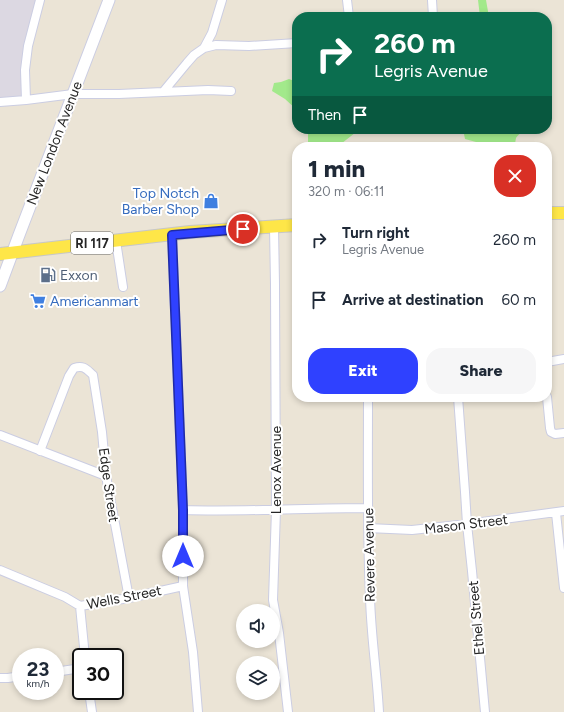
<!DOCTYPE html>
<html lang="en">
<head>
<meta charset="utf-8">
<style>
  :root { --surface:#fff; --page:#f6f6f7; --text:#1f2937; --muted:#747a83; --accent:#2f41ff }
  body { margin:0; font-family:Figtree,sans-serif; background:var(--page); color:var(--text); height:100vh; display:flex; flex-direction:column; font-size:15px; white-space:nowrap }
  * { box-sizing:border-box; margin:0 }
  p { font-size:13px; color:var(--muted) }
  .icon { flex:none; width:22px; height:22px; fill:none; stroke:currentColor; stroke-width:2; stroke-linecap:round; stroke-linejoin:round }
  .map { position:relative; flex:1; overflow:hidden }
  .panel { position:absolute; left:292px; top:142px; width:260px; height:260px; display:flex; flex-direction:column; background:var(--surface); border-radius:16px; box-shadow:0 2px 6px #0003 }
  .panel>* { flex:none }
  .banner { position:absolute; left:292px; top:12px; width:260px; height:122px; border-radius:16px; box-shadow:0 2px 6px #0003; background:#0b6e4f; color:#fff; overflow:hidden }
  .tools { position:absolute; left:236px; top:604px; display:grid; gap:8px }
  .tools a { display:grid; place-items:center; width:44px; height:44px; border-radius:50%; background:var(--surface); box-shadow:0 2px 6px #0003; font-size:20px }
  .speed { position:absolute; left:12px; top:648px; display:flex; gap:8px; font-size:20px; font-weight:700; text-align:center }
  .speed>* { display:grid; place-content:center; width:52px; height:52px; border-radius:50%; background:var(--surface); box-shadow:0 2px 6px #0003; line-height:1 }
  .speed small { font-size:10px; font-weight:400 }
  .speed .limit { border:2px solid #111; border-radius:6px; background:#fff; color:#111 }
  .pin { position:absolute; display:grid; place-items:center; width:34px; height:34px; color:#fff; margin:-17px; border:2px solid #fff; border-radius:50%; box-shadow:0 1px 4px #0007 }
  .me { position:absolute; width:44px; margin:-22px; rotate:0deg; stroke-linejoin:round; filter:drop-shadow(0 0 3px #0008) }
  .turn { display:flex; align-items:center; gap:14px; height:84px; padding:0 16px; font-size:18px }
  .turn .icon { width:52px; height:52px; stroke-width:2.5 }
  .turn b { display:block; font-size:28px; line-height:34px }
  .then { display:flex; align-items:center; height:38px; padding:0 16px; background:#0003; gap:8px; font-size:15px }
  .round { display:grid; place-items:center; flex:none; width:42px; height:42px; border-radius:16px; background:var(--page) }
  .head { display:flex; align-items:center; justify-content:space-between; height:68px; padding:0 16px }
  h1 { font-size:24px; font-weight:800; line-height:30px }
  .button { display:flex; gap:8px; margin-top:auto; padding:8px 16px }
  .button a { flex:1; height:46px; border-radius:16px; background:var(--accent); color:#fff; font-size:16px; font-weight:800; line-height:46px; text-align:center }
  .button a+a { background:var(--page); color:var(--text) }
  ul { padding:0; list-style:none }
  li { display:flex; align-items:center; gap:12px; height:60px; padding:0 16px }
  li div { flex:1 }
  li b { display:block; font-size:15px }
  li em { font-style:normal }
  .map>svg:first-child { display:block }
</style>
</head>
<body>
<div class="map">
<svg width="564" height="712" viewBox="0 0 564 712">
  <rect width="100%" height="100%" fill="#ebe4d6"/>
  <path fill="#dcd8e2" d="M0 0H39L28 47 26 101 0 104Z"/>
  <path fill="#a2e98b" d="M478 0H486L489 17H480Z
    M289 79 297 82V110L285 99 272 91 274 83 281 82Z
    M308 129H360L337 147H308Z
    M463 129H526C523 131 518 135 516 138 515 142 516 144 513 147H478L476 142 465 139Z"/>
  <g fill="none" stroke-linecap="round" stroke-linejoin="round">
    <defs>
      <path id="street" d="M347 0 349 17
        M432 0 433 17
        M204 48 216 45 249 46 297 43
        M163 92 208 90 231 91
        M26 100 25 70 28 46 40 0
        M0 102 26 100 73 94H119L163 92 187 63 194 55 204 48 212 33 222 0
        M274 227 275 284 276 510 273 600 279 633 288 712
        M172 235 183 510V586L193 652 198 712
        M116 241 123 287
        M547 362 564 359
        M368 397C368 464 367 531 370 597 371 636 377 674 379 712
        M458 397 465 492 467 524 472 571 485 712
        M547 397 550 428 551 432 555 434 564 433
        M0 435 106 476
        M40 451 69 376 74 368C84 365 86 369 93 375L102 432 106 476 129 598
        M183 510C245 512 306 508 368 508
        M556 513 564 588
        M368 528 412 530 467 524 564 511
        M0 570 65 597 80 606 129 598 183 586
        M80 606 85 657
        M55 672 81 668
        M0 678H8L21 676
        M89 691 92 712"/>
      <path id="secondary" d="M0 286 19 235 109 0"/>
      <path id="primary" d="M547 213H564
        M0 254 190 232 297 225"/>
    </defs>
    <use href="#street" stroke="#cbcde2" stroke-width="10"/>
    <use href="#secondary" stroke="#cbcde2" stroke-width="13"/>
    <use href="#primary" stroke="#c7c7c7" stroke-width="14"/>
    <use href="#street" stroke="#fff" stroke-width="8"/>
    <use href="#secondary" stroke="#fff" stroke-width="11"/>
    <use href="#primary" stroke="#fee648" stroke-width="12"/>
  </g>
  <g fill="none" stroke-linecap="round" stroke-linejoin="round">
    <defs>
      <path id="route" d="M183 556V510L172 235 243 229"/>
    </defs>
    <use href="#route" stroke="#1f2aa6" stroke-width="10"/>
    <use href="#route" stroke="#2f41ff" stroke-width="7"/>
  </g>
  <defs>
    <symbol id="shop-bare" viewBox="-9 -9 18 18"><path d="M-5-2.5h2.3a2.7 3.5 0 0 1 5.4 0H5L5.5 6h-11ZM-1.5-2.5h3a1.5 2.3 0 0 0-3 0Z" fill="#3f7fe0" stroke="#fff" stroke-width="2.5" paint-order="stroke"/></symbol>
    <symbol id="fuel-bare" viewBox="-9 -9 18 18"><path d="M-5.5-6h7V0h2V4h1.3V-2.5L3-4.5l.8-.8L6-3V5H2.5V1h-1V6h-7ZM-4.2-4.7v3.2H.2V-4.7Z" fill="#5c6f8a" stroke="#fff" stroke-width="2.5" paint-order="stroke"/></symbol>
    <symbol id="supermarket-bare" viewBox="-9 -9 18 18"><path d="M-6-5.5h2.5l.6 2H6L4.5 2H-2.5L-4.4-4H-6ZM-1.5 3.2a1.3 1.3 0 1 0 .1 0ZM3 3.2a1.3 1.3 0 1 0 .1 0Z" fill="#3f7fe0" stroke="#fff" stroke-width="2.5" paint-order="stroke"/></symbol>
  </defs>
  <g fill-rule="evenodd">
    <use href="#shop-bare" x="200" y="190" width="22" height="22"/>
    <use href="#fuel-bare" x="37" y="264" width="22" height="22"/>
    <use href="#supermarket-bare" x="27" y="290" width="22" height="22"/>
  </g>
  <g text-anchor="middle" stroke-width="4" stroke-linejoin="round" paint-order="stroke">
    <rect fill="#fff" stroke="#676767" stroke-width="1" x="71" y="232" width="42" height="22" rx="3"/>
    <g font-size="13" font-weight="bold" fill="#262626">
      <text x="92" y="248">RI 117</text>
    </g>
    <g font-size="14" fill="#262626" stroke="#fff">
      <text transform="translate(54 143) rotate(-69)" y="5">New London Avenue</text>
      <text transform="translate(276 470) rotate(-90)" y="5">Lenox Avenue</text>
      <text transform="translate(109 485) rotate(82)" y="5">Edge Street</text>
      <text transform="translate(466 524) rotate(-7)" y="5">Mason Street</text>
      <text transform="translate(369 555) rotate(-91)" y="5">Revere Avenue</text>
      <text transform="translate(124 597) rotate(-11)" y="5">Wells Street</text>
      <text transform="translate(476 618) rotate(-95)" y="5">Ethel Street</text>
    </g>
    <g font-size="14" fill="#366cbe" stroke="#fff" text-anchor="end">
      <text x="199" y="198">Top Notch<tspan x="199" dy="16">Barber Shop</tspan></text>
      <text x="50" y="306" text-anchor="start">Americanmart</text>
    </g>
    <g font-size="14" fill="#4e5e75" stroke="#fff" text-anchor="start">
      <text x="60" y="280">Exxon</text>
    </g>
  </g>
</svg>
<div class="tools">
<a><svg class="icon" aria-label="sound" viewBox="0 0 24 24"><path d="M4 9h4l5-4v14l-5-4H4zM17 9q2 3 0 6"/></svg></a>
<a><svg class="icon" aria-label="layers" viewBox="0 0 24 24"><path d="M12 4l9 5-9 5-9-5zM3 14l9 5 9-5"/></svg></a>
</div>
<div class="speed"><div>23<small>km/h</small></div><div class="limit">30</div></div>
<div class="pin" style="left:243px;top:229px;background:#d93025"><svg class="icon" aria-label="arrive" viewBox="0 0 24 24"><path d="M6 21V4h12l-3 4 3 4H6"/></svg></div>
<svg class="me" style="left:183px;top:556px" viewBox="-20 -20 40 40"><circle r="19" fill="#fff"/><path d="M0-13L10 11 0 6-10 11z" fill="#2f41ff"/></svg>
<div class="banner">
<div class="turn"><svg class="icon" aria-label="right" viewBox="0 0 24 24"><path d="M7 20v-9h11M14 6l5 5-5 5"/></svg><div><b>260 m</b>Legris Avenue</div></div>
<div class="then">Then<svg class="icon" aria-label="arrive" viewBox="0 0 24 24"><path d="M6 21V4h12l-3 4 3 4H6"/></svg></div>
</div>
<section class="panel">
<div class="head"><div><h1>1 min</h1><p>320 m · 06:11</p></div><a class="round" style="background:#d93025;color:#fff"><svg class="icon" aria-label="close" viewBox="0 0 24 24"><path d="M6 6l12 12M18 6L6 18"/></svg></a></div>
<ul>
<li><svg class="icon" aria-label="right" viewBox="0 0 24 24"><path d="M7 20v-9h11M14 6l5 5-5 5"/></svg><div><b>Turn right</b><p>Legris Avenue</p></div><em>260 m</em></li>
<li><svg class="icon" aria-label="arrive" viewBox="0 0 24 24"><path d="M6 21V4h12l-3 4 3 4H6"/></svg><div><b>Arrive at destination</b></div><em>60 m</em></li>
</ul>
<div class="button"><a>Exit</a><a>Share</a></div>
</section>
</div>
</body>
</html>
